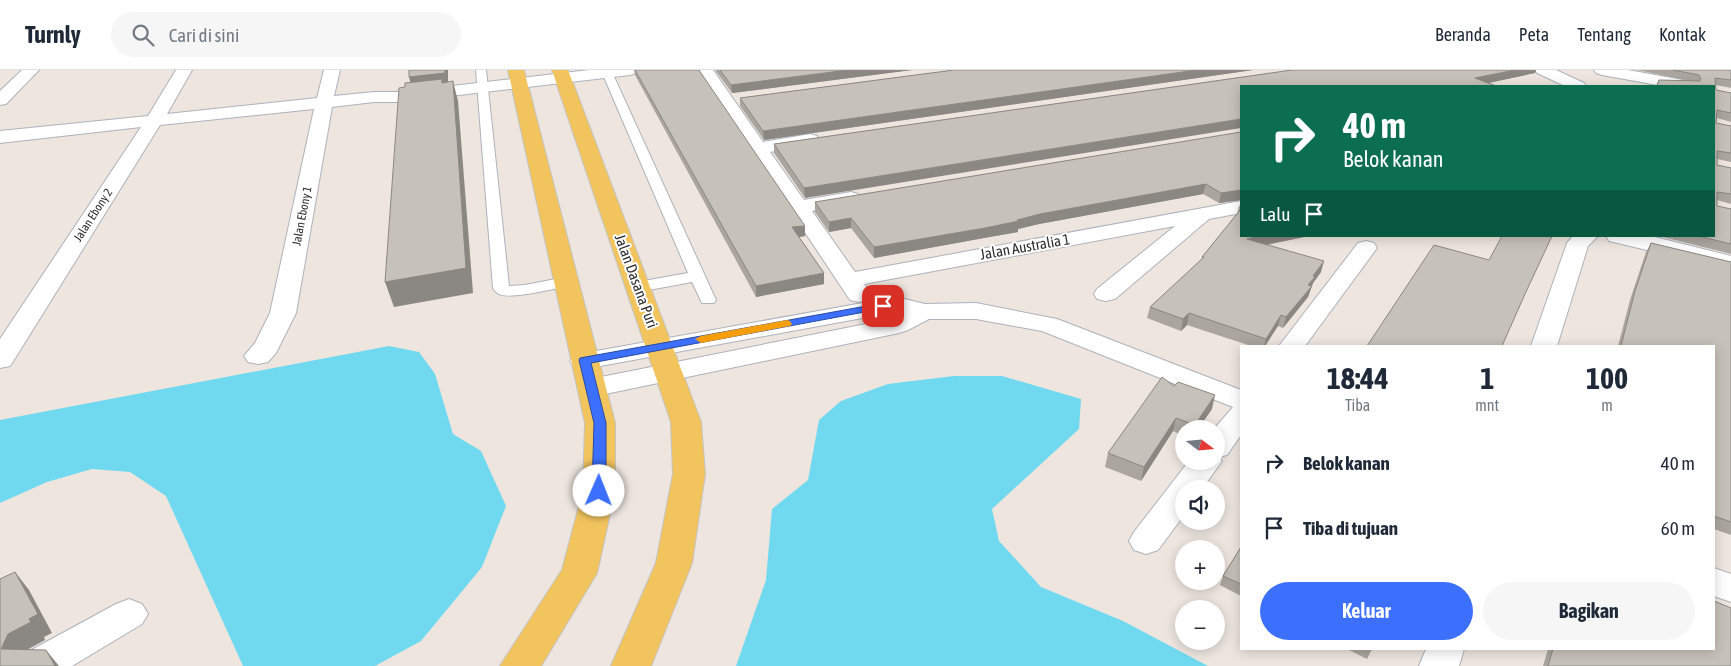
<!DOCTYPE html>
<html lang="id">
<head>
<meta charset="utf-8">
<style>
  :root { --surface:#fff; --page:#f6f6f7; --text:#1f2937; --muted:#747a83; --line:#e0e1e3; --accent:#3c70fc }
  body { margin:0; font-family:"Asap Condensed",sans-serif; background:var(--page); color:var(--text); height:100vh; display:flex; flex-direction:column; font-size:19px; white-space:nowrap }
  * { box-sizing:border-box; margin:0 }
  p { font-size:16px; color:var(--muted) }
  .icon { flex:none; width:28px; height:28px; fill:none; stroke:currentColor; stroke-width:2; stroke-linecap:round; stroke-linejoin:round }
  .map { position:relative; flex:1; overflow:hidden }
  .side { position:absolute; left:1240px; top:275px; width:475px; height:305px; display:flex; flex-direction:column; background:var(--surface); border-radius:0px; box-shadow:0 2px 12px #0003 }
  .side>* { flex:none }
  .banner { position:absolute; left:1240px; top:15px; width:475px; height:152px; border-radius:0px; box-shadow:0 2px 12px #0003; background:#0b6e4f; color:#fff; overflow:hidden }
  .needle { width:32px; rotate:106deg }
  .buttons { position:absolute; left:1175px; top:350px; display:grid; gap:10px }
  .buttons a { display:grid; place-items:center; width:50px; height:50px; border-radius:50%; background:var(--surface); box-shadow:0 2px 12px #0003; font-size:25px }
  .pin { position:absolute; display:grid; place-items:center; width:42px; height:42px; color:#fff; margin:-21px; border-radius:10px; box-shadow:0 2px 8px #0006 }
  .me { position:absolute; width:55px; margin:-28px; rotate:1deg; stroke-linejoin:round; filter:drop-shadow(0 0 4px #0008) }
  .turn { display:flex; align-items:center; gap:18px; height:105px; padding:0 20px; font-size:22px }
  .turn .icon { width:65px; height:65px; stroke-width:2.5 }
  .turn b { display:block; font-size:35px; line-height:42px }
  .then { display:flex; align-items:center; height:48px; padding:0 20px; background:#0003; gap:10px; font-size:19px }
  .eta { display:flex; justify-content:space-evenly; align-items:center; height:85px; text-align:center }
  .eta b { font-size:30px; font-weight:700; line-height:35px }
  .action { display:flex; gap:10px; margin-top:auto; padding:10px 20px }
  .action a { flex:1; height:58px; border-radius:30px; background:var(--accent); color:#fff; font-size:20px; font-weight:700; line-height:58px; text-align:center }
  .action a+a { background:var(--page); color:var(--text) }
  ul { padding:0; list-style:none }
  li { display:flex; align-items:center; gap:15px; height:65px; padding:0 20px }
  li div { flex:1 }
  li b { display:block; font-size:19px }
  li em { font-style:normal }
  header { display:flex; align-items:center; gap:30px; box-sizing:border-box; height:70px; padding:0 25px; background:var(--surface); border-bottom:1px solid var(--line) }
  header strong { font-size:24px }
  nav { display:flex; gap:28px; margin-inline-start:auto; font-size:18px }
  .search { width:350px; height:45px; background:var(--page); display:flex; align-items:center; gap:12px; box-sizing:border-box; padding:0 18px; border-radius:28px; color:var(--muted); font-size:19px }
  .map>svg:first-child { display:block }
</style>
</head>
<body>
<header>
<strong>Turnly</strong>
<div class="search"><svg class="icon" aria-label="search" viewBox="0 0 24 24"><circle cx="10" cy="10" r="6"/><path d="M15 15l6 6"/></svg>Cari di sini</div>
<nav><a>Beranda</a><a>Peta</a><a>Tentang</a><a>Kontak</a></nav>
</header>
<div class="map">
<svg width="1731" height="596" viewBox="0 0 1731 596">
  <rect width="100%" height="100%" fill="#ede5de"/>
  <path fill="#70d9f0" d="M389 276 419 282 435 304 453 364 481 381 506 436 482 497 421 571 375 596H243L166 426 130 402 92 399 47 412 0 433V350Z
    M954 306H1002L1081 329 1079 359 992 439 999 471 1041 517 1123 551 1208 596H736L766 510 772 439 808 410 819 350 841 331 888 314Z"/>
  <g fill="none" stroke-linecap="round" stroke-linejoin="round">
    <defs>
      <path id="service" d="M476 0H486L509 216 525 215 566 207 571 209 574 212 571 215C558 218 509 230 499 224 497 223 494 220 493 218Z
        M601 0H611L716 230 714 233H702L692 212 638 222 633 220 630 217 633 214 638 212 688 203Z"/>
      <path id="minor" d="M22 0H39L6 34 0 35V21Z
        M176 0H192L167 44 317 28 324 0H340L334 26 374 22H400L589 0H638L636 3 630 5 400 32H374L332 37 296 243 276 283 268 292 258 294 248 292 244 286 255 273 270 243 314 39 160 55 14 290 10 296 0 298V269L141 57 0 73V61L148 46Z
        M697 0H713L763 72 810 64 817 66 819 70 817 74 770 82 804 130 851 122 858 124 861 128 858 132 812 141 855 202 1241 131V143L1209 149 1115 229 1106 231 1097 229 1094 224 1097 219 1175 156 864 214 871 225 868 230 859 232 850 230Z
        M1535 0H1556L1584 13 1586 16H1565L1537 3Z
        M1594 0H1628L1688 11 1694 13 1696 16H1663L1602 5 1596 3Z
        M1573 166H1598L1588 176 1557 276H1531L1567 173Z
        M1606 166H1651L1731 186V200L1609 171Z
        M1366 171 1374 173 1377 178 1305 276H1279L1358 173Z
        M896 227 925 234 976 233 1057 249 1241 320V365L1227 385 1219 387 1222 391 1202 419H1184V445L1158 480 1146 484 1134 480 1129 471 1134 462 1189 391H1216V359H1214L1233 337 1042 261 976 249H929L908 260 899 263 591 327 581 324 577 318 581 312 591 309 891 249 902 243 895 242 584 299 574 297 570 291 574 285Z
        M1714 498 1731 504V532L1714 526Z
        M129 529 142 534 148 544 142 554 72 596H18L24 584 116 534Z
        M1426 579H1464L1459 596H1419Z"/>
      <path id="primary" d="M508 0H524L615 353V421L597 503 541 596H500L562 500 583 421 585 353Z
        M552 0H568L701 352 705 404 692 493 651 596H611L656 493 673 404 671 352Z"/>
    </defs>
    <use href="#service" stroke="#aeb2bc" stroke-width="2"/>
    <use href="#minor" stroke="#aeb2bc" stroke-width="2"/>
    <use href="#primary" stroke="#c4c4c4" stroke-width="2"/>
    <use href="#service" fill="#fff" fill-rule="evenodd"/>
    <use href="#minor" fill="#fff" fill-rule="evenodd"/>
    <use href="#primary" fill="#f2c45e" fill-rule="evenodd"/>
  </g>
  <path fill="#aaa69f" d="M634 0H699L805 166 799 167 824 203V214L756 227 635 5Z
    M715 0H912L732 23Z
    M954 0H1253L764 70 740 36V28Z
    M1292 0H1536L1535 3 1488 13 1241 16 805 128 774 83V74Z
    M1637 0H1731V18L1716 15V20L1731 23V52L1717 48 1716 53 1731 56V92L1717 89V95L1731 98V134L1717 130V136L1731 139V184L1659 166H1714V16H1656L1659 10 1690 11Z
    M1241 62V130L1219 133 1203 124 1039 154 1018 159V162L984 168 874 188 851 158 829 162 815 142V132Z
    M1241 135V166H1309L1267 175 1321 202 1313 213 1308 227 1283 258 1278 256 1265 276H1251L1187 255 1181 261 1147 248 1150 237 1202 189V187L1237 144 1239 136Z
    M1651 173 1731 192V465L1714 459V276H1618L1630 230 1646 182Z
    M1174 316 1212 339 1198 359H1184V366L1173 361 1141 411 1105 397 1108 383Z
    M1241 477V526L1220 515 1223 506Z
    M1347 579H1372L1367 589Z
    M1548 579H1714L1731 596H1543Z"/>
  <path fill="#8b8782" d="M445 0H448V15L412 19 409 7Z
    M848 0H912L732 23 731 15Z
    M1197 0H1253L764 70 763 61Z
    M1515 0H1536L1535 3 1474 16 1475 8Z
    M453 11 458 31 473 223 394 237 385 212Z
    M1241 49V58L805 128 804 118Z
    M1206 114 1203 124 1039 154 1018 159V162L984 168 874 188V177L1017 150 1040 144Z
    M1241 120V130L1219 133 1221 123Z
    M851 148V158L829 162V152Z
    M805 156V166L793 168 792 157Z
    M1258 166H1309L1244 179 1247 169Z
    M1324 191 1321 202 1313 213 1308 227 1283 258 1286 247 1308 215 1313 206Z
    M824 203V214L756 227V216Z
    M1189 243 1187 255 1181 261 1183 249Z
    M1281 245 1278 256 1265 276H1264L1266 269Z
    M1215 325 1212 339 1198 359H1194L1195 355Z
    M1176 348 1173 361 1141 411 1144 397Z
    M15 502 29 520 52 563 44 567 45 570 23 582 1 579 8 564Z
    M46 580 59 596H55Z"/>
  <path fill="#c6c1b9" stroke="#8b8782" d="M409 0H445V3L409 7Z
    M635 0H699L805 156 792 157 824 203 756 216Z
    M720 0H848L731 15Z
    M954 0H1197L763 61 740 28Z
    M1292 0H1515L1475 8 1496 16H1241V49L804 118 774 74Z
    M1673 0H1731V10L1715 8 1716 20 1731 23V43L1717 40 1716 53 1731 56V83L1717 81V95L1731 98V124L1717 122V136L1731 139V174L1698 166H1714V16H1657L1659 10 1700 11 1701 9 1699 5Z
    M442 9V13L453 11 466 198 385 212 399 18 405 17V13Z
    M1241 62V120L1221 123 1206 114 1040 144 1017 150 1019 151 985 158 874 177 851 148 829 152 815 132Z
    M1241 139V166H1258L1247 169 1324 191 1313 206 1315 207 1308 215 1312 216 1286 247 1281 245 1266 269 1189 243 1183 249 1150 237 1204 187H1202Z
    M1502 166H1552L1525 224 1502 276H1367L1434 175 1489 190Z
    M1651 173 1731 192V452L1714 446V276H1621L1635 221Z
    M1162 307 1174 316 1178 312 1215 325 1195 355 1176 348 1144 397 1108 383Z
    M1241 477V514L1223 506Z
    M15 502 38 544 29 549 31 552 8 564 1 579 46 580 55 596H0V509Z
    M1714 531 1731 538V596H1548L1553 579H1714Z"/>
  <path fill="#3c70fc" stroke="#2749a4" d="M883 233 888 236 886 238 591 293 606 353V421L604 425H594L592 421 594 353 579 290 580 288Z"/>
  <path fill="#f59e0b" d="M787 250 790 251 792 254 790 256 701 273 695 269 701 266Z"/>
  <g text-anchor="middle" stroke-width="4" stroke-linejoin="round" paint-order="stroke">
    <g font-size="12" fill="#2c2c2c" stroke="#fff">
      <text transform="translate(93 145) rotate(-57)" y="4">Jalan Ebony 2</text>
      <text transform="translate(302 146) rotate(-79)" y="4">Jalan Ebony 1</text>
    </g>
    <g font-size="15" fill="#2c2c2c" stroke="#fff">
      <text transform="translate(1025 177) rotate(-10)" y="5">Jalan Australia 1</text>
      <text transform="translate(636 211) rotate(70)" y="5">Jalan Dasana Puri</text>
    </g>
  </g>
</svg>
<div class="buttons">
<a><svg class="needle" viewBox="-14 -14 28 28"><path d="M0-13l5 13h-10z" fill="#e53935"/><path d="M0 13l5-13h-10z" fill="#747a83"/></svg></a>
<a><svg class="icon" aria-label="sound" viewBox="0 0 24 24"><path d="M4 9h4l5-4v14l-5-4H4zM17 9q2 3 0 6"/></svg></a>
<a>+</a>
<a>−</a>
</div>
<div class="pin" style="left:883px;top:236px;background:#d93025"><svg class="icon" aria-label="arrive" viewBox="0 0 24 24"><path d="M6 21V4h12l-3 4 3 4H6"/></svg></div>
<svg class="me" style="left:599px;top:421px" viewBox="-20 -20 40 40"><circle r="19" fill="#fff"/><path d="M0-13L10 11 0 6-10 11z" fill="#3c70fc"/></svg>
<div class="banner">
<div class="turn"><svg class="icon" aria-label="right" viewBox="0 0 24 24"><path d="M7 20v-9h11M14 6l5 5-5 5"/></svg><div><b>40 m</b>Belok kanan</div></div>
<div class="then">Lalu<svg class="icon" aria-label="arrive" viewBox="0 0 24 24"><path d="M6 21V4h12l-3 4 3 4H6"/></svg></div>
</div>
<section class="side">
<div class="eta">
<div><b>18:44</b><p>Tiba</p></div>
<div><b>1</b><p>mnt</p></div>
<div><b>100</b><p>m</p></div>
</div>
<ul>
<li><svg class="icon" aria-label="right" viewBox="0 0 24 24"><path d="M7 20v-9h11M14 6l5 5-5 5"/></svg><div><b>Belok kanan</b></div><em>40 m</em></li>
<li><svg class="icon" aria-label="arrive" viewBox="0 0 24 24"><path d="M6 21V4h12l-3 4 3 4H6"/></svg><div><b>Tiba di tujuan</b></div><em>60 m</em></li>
</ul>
<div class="action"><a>Keluar</a><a>Bagikan</a></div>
</section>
</div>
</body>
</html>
